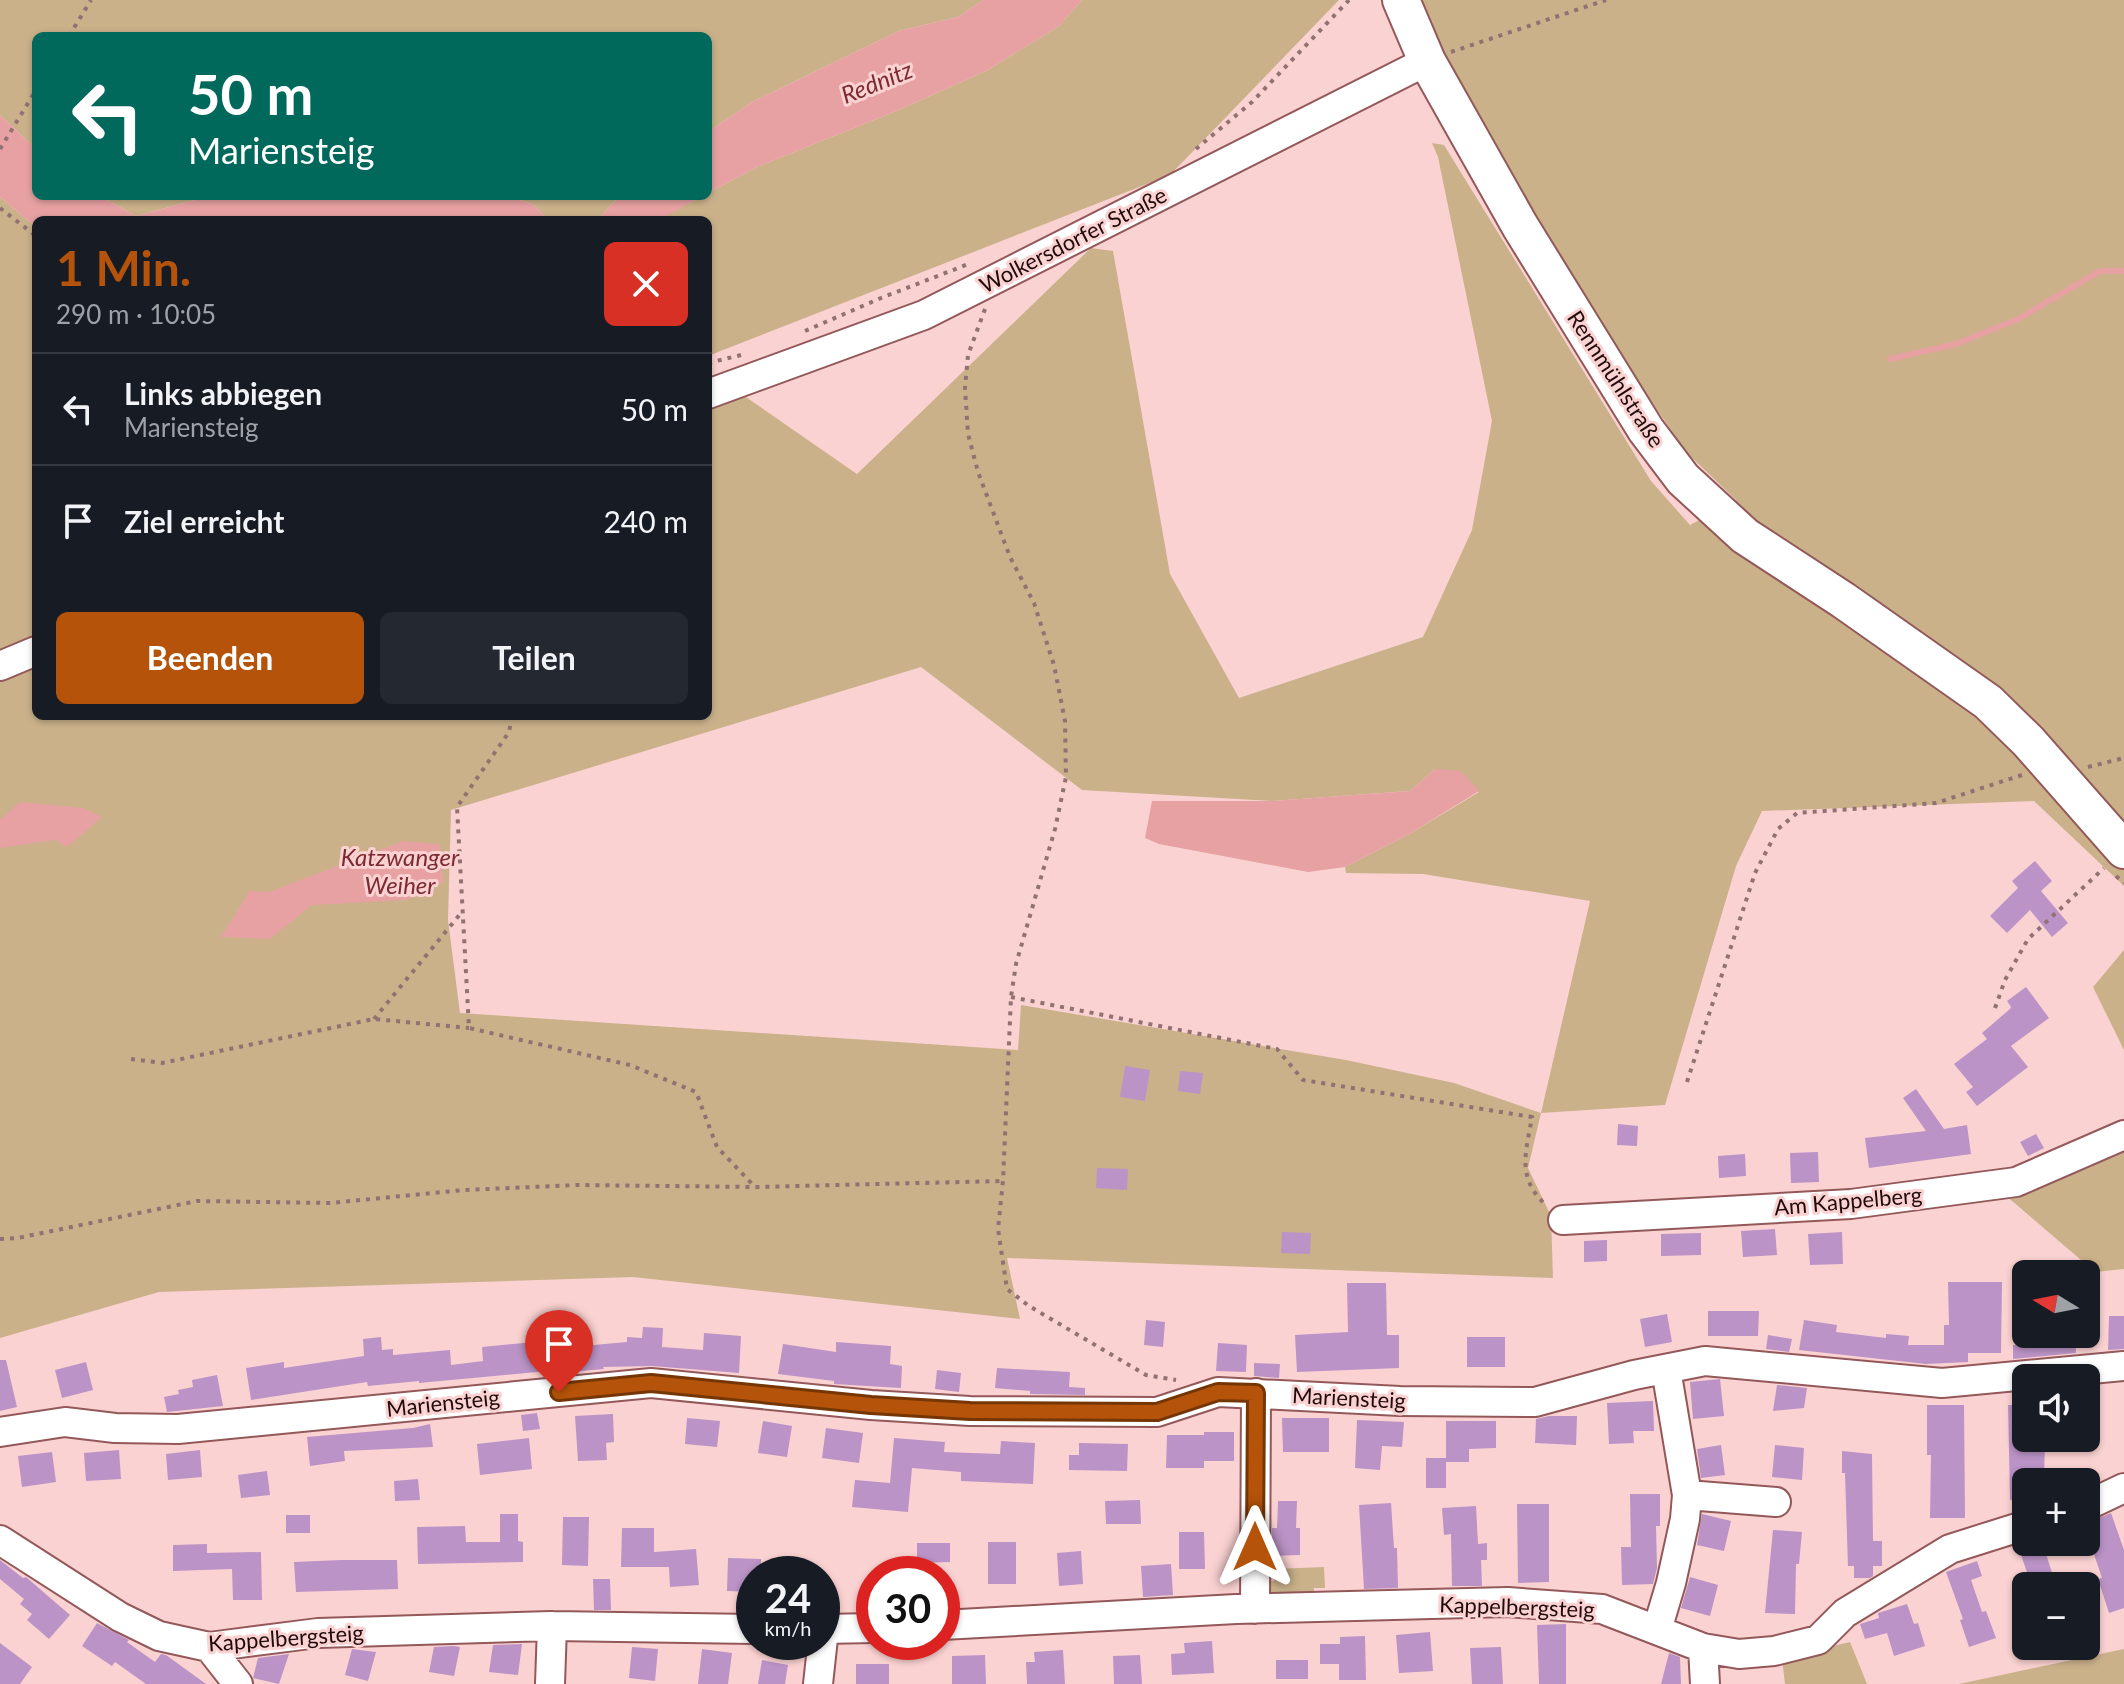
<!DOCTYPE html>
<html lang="de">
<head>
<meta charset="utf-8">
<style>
  :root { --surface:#171b24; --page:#242831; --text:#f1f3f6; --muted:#9ea1a6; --line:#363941; --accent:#b45309 }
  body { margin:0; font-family:Lato,sans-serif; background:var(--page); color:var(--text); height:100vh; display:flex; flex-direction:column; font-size:30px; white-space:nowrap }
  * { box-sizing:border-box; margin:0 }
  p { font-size:26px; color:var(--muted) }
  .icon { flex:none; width:44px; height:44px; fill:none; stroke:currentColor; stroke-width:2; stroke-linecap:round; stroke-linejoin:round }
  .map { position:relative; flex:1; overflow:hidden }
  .drawer { position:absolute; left:32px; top:216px; width:680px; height:504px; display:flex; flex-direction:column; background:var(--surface); border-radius:12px; box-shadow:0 2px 6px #0004 }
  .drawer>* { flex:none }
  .top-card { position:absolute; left:32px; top:32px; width:680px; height:168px; border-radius:12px; box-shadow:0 2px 6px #0004; background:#00695c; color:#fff; overflow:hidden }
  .needle { width:52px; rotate:280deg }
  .buttons { position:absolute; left:2012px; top:1260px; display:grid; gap:16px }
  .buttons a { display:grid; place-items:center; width:88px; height:88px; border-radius:12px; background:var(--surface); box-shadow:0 2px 6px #0004; font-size:40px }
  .speed { position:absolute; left:736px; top:1556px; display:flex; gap:16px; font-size:40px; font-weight:700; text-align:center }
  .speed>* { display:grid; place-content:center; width:104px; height:104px; border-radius:50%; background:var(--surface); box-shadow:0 2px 6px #0004; line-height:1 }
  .speed small { font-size:20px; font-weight:400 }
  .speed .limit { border:12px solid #d22; background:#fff; color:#111 }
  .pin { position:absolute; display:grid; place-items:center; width:68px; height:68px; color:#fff; margin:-82px -34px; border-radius:50% 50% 50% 0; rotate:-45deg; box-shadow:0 0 8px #0007 }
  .pin .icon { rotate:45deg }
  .me { position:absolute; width:88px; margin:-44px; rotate:0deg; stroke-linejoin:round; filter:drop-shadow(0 0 6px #0008) }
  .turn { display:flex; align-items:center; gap:28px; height:168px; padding:0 24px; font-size:36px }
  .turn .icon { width:104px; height:104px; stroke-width:2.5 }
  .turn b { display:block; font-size:56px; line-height:68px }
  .round { display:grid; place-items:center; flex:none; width:84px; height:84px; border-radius:12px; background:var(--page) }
  .headline { display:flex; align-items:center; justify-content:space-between; height:136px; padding:0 24px }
  h1 { font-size:48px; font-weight:700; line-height:60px; color:var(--accent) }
  .action { display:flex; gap:16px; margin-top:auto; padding:16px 24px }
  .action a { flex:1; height:92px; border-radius:12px; background:var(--accent); color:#fff; font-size:32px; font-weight:700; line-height:92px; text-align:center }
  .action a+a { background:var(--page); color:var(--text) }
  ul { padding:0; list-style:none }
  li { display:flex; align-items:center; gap:24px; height:112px; padding:0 24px; border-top:2px solid var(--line) }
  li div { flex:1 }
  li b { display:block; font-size:30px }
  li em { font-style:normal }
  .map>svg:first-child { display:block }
</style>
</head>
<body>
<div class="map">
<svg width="2124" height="1684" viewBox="0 0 2124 1684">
  <rect width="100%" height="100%" fill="#fbd2d2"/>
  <path fill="#cab18a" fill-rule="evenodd" d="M0 0H983L958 17 899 31 752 102 708 132V36H36V149L0 115Z
    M1082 0H1339L1170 175 708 356V220H660L662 218 702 196H708V193L757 167 894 112 986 71 1059 26Z
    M1416 0H2124V886L2034 801 1762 811 1736 866 1665 1105 1541 1113 1528 1168 1551 1216 1553 1278 1007 1258 1020 1319 633 1277 159 1292 0 1338V197L36 227V716H708V388L727 384 857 474 1091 248 1113 251 1170 574 1239 698 1423 637 1472 530 1492 421 1438 157 1432 143 1444 145 1651 481 1690 525 1736 500 1686 452 1546 247 1472 128ZM921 667 1082 790 1272 801 1410 791 1435 769 1479 792 1411 833 1345 867 1346 873 1423 874 1590 901 1541 1113 1454 1083 1346 1060 1021 1005 1018 1050 460 1013 448 920 451 810Z
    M100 196H210L136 216Z
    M509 196H620L597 220H548L534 205Z
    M2124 950V1050L2093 987Z
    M2124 1146V1269L2095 1272 2004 1194Z
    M1324 1567 1325 1588H1314V1601L1266 1602 1261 1582 1274 1581V1569Z
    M1850 1642 1867 1684H1785L1782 1658Z
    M2124 1649V1684H1959Z"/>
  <path fill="#e7a1a2" d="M983 0H1082L1059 26 986 71 894 112 757 167 708 193V132L752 102 899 31 958 17Z
    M0 115 36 149V196H100L136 216 210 196H509L534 205 548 220H36V227L0 197Z
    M620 196H702L660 220H597Z
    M1435 769 1461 771 1479 791 1411 833 1345 867 1308 872 1159 844 1145 838 1152 801H1272L1410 791Z
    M20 802 83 808 102 817 67 847 55 840 0 848V820Z
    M403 841 439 844 444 882 406 900 312 905 270 939 221 937 250 891 269 892Z"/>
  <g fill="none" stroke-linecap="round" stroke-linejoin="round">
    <path stroke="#e7a1a2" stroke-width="6" d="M1890 359 1956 344 2018 319 2100 271H2124"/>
  </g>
  <path fill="#bb93c6" d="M2035 861 2052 881 2041 891 2068 923 2052 937 2030 910 2007 933 1990 916 2018 888 2012 881Z
    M2026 987 2049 1018 2011 1046 2028 1067 1977 1106 1966 1092 1973 1087 1954 1064 1987 1039 1982 1033 2010 1009 2011 1007 2007 1001Z
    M1125 1066 1150 1070 1145 1101 1120 1097Z
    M1180 1071 1203 1073 1200 1094 1178 1091Z
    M1916 1089 1944 1129 1967 1125 1971 1154 1869 1168 1865 1138 1926 1131 1903 1098Z
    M1618 1124 1638 1126 1637 1146 1617 1145Z
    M2036 1134 2044 1148 2028 1156 2020 1142Z
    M1818 1152 1819 1182 1791 1183 1790 1153Z
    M1745 1154 1746 1176 1719 1178 1718 1156Z
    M1097 1168 1128 1169 1127 1190 1096 1188Z
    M1775 1229 1777 1255 1743 1257 1741 1231Z
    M1282 1232 1311 1233 1310 1254 1281 1253Z
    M1842 1232 1843 1264 1810 1265 1808 1234Z
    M1701 1233V1255L1661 1256V1234Z
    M1607 1240V1261L1584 1262V1241Z
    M1948 1282H2002L2001 1353H1968V1362L1926 1364 1799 1350 1804 1320 1837 1325 1836 1332 1886 1338V1334L1909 1336 1908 1345H1944V1325H1949Z
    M1347 1283H1386L1387 1335H1399V1368L1297 1372 1295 1335 1348 1332Z
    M1708 1311H1759L1758 1336H1708Z
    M1667 1314 1672 1342 1645 1347 1640 1319Z
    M2109 1316H2124V1349L2108 1350Z
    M1146 1320 1165 1322 1163 1347 1144 1345Z
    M643 1327 663 1328 662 1347 703 1350 704 1333 741 1336 739 1373 652 1366 603 1367 604 1369 547 1374V1371L419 1383V1381L368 1386 367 1382 251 1400 246 1368 284 1362V1368L364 1356 363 1339 381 1337 382 1350 393 1349V1355L450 1350 451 1365 483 1361 482 1347 544 1341V1332L571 1330 572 1347 627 1342V1337L642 1338Z
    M2048 1334H2075L2076 1353 2013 1359V1345L2048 1344Z
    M1768 1335 1792 1339 1789 1352 1766 1349Z
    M1467 1337H1505V1367H1467Z
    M836 1342 891 1346 890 1364 902 1366 901 1388 834 1384V1381L778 1374 783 1344 836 1352Z
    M1218 1343 1247 1345 1246 1372 1216 1371Z
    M0 1360H6L17 1407 0 1411Z
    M86 1362 93 1390 62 1398 55 1370Z
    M1254 1363 1280 1364 1279 1378 1254 1376Z
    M997 1368 1070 1372 1069 1387 1085 1388V1395L1030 1394V1391L995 1388Z
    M937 1370 961 1373 959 1392 935 1389Z
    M217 1375 223 1406 167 1412 164 1397 179 1394 178 1390 193 1387 192 1380Z
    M1720 1379 1724 1416 1693 1419 1690 1382Z
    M1777 1385 1807 1388 1804 1408 1773 1411Z
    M1653 1401 1654 1431H1633L1634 1443 1609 1444 1607 1403Z
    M1927 1405H1964L1965 1518H1930L1931 1455H1927Z
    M2008 1405H2026V1438H2045L2044 1482H2026V1501L2010 1500Z
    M537 1413 540 1429 523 1431 521 1415Z
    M613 1414 614 1442 606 1443 607 1460 578 1461 575 1416Z
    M1549 1416H1577L1576 1445 1535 1443 1536 1419Z
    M687 1418 720 1421 717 1447 685 1444Z
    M1282 1418H1329V1452H1283Z
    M1357 1420 1404 1422 1402 1447 1382 1446 1380 1470 1355 1468Z
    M763 1421 792 1426 787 1457 758 1453Z
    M1446 1421H1496V1448L1469 1449V1462H1446V1488H1426V1458H1446Z
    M430 1424 433 1447 344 1451 345 1461 310 1466 307 1437 413 1428Z
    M826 1428 863 1433 859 1463 822 1458Z
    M1204 1432H1234V1461H1204V1468H1166L1167 1435H1204Z
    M529 1438 532 1469 480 1475 477 1444Z
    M894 1438 945 1442 944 1452 1000 1454 1001 1441 1035 1443 1033 1484 961 1481V1472L912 1468 908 1512 852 1507 855 1480 890 1483Z
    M1079 1443 1128 1444 1127 1471 1069 1470V1455H1079Z
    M1721 1445 1725 1475 1701 1478 1697 1449Z
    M1775 1445 1804 1448 1802 1480 1772 1477Z
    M119 1450 121 1479 86 1481 84 1453Z
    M200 1450 202 1477 168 1480 166 1454Z
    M1842 1451 1872 1454 1873 1541H1882V1566H1873V1576L1870 1578H1854V1566H1848L1845 1473H1842Z
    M52 1452 56 1482 22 1487 18 1456Z
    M267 1471 270 1495 241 1498 238 1475Z
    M418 1479 420 1500 395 1501 394 1481Z
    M1630 1494H1660V1526H1656L1657 1568 1653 1584 1622 1585 1621 1547H1631Z
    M1140 1500 1141 1524H1106L1105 1501Z
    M1278 1501H1297L1296 1528H1300V1555L1272 1556V1528H1277Z
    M1391 1503 1394 1548H1397L1398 1588 1364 1589 1359 1505Z
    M1517 1504H1549V1582L1518 1583Z
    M1476 1506 1478 1544 1487 1543V1560H1481L1482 1586H1452L1451 1534 1444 1535 1442 1508Z
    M2111 1513 2124 1550V1608L2109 1613 2098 1579 2102 1578 2086 1531V1523Z
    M500 1514H518V1541L523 1542V1562L418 1564 417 1527 465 1526 466 1542H500Z
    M1702 1514 1731 1521 1724 1551 1697 1545Z
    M286 1515H310V1533H286Z
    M563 1517H589L588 1566 562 1565Z
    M622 1528H654V1552L696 1549 699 1585 670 1587 669 1567H621Z
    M1773 1530 1802 1532 1799 1564H1796L1795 1614 1765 1613Z
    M1179 1532H1204L1205 1569H1179Z
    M988 1542H1016V1584H988Z
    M917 1543H950V1562L917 1563Z
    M207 1544V1553L261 1552 262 1600H233L232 1569 173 1571V1545Z
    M2043 1544 2053 1576 2031 1584 2020 1552Z
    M1081 1551 1083 1584 1059 1586 1057 1553Z
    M728 1558 761 1559V1574H754V1592L727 1591Z
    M0 1560 23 1578 26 1577 70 1615 49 1639 27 1620 32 1614 20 1604 24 1599 0 1579Z
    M341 1560H397L398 1589 296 1592 294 1562Z
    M1977 1561 1982 1576 1971 1580 1982 1612 1986 1611 1996 1638 1969 1647 1960 1620 1963 1619 1946 1572Z
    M1171 1564 1173 1595 1143 1597 1141 1566Z
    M1690 1577 1718 1585 1710 1616 1681 1608Z
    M593 1579H610L611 1610H594Z
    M1907 1604 1914 1624 1918 1623 1925 1646 1894 1656 1887 1633 1865 1639 1860 1624 1879 1618 1878 1613Z
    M97 1623 129 1640 127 1642 155 1662 161 1654 166 1655 206 1684H146L115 1662 112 1666 82 1646Z
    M1566 1624V1684H1539L1537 1625Z
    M1430 1632 1433 1671 1399 1673 1396 1635Z
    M1365 1636 1366 1680H1339V1664H1320V1644H1340V1637Z
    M1212 1641 1214 1673 1172 1675 1171 1654 1185 1653 1184 1643Z
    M0 1643 32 1667 20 1684H0Z
    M522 1644 518 1675 489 1672 493 1645Z
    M454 1646 460 1647 454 1676 429 1672 434 1647Z
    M632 1647 658 1649 655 1681 629 1678Z
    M1501 1647 1503 1684H1472L1470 1648Z
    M352 1649 376 1652 368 1681 345 1675Z
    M702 1649 732 1653 728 1684H698Z
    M1063 1650 1065 1684H1027L1026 1662H1035L1034 1652Z
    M1669 1653 1680 1657 1681 1684H1661Z
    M289 1654 279 1684 253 1678 258 1658Z
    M985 1655 986 1684H952V1656Z
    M1140 1655 1142 1684H1114L1113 1656Z
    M762 1660 788 1665 785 1684H758Z
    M1276 1660H1308V1679H1276Z
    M856 1664H889V1684H856Z"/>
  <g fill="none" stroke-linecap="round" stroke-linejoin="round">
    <defs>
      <path id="minor" d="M708 394 924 315 1427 61
        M0 666 36 651
        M1563 1220 1851 1204 2016 1182 2124 1135
        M0 1432 65 1422 115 1428 178 1429 651 1383 871 1405 970 1411 1157 1412 1218 1392 1400 1401 1535 1402 1634 1375 1705 1361 1942 1383 2124 1366
        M1687 1495 1776 1502
        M2086 1506 2124 1488
        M0 1540 120 1617 159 1636 209 1647 318 1633 552 1626 754 1629
        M1255 1609 1256 1393
        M942 1625 1236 1609 1508 1602 1602 1609 1703 1648 1739 1654 1774 1651 1818 1640 1845 1613 1950 1549 2026 1525
        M822 1629 874 1628
        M1657 1630 1671 1583 1685 1519 1687 1495 1666 1369
        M209 1647 238 1684
        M1703 1648 1705 1684
        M550 1684 552 1626
        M818 1684 824 1629"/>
      <path id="major" d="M1401 0 1427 61 1520 226 1646 430 1683 479 1745 536 1843 600 1988 702 2028 741 2124 850"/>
    </defs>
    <use href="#minor" stroke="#935859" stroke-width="32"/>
    <use href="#major" stroke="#935859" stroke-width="40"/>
    <path stroke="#917172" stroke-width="4" stroke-dasharray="4 6" stroke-linecap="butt" d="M69 36 91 0
      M1451 52 1606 0
      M0 149 36 90
      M1196 149 1252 102 1349 0
      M0 208 36 236
      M985 309 968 355 965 388 968 434 978 472 1010 557 1034 603 1054 665 1065 721 1066 777 1055 829 1016 964 1011 997 1003 1181 998 1229 1007 1289 1029 1306 1146 1375 1176 1380
      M805 331 881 298 971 263
      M708 363 741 355
      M512 716 509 732 457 807 469 1028 630 1065 696 1092 717 1147 755 1187
      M2088 767 2124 758
      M2116 876 2124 883
      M1011 997 1277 1049 1303 1080 1532 1117C1526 1152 1516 1178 1546 1205
      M1995 1008 2005 980 2028 939 2104 868
      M374 1019 461 913
      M131 1059 162 1063 374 1019 469 1028
      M1687 1082 1755 873 1778 829 1797 813 1936 803 2022 775
      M0 1239 18 1238 197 1201 330 1203 464 1190 578 1185 755 1187 1003 1181"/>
    <use href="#minor" stroke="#fff" stroke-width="28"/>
    <use href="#major" stroke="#fff" stroke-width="36"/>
  </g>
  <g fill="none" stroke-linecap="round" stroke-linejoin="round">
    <defs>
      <path id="route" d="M559 1392 651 1383 871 1405 970 1411 1157 1412 1218 1392 1256 1393 1255 1547"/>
    </defs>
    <use href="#route" stroke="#753606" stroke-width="20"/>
    <use href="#route" stroke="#b45309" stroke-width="14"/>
  </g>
  <g text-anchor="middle" stroke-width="6" stroke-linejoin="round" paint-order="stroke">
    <g font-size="22" fill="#210b0c" stroke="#fbd2d2">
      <text transform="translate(1073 240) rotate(-27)" y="8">Wolkersdorfer Straße</text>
      <text transform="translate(1616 379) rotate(57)" y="8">Rennmühlstraße</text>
      <text transform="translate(1848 1201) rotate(-5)" y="8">Am Kappelberg</text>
      <text transform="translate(1349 1398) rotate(3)" y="8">Mariensteig</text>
      <text transform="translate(443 1403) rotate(-6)" y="8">Mariensteig</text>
      <text transform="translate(1517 1607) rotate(2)" y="8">Kappelbergsteig</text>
      <text transform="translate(286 1638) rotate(-4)" y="8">Kappelbergsteig</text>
    </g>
    <g font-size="24" font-style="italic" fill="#7c2b32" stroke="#fbd2d2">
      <text transform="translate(877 83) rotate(-22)" y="8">Rednitz</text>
      <text x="400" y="866">Katzwanger<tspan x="400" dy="28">Weiher</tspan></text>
    </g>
  </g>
</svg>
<div class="buttons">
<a><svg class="needle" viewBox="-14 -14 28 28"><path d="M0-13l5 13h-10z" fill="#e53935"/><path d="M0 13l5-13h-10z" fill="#9ea1a6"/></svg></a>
<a><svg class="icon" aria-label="sound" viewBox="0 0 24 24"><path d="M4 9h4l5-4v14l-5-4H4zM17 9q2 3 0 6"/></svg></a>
<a>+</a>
<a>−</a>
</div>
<div class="speed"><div>24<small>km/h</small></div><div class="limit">30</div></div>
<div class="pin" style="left:559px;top:1392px;background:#d93025"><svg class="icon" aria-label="arrive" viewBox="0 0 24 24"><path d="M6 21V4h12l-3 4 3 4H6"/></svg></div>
<svg class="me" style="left:1255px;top:1547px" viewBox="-20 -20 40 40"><path d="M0-17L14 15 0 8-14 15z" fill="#b45309" stroke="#fff" stroke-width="4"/></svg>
<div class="top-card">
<div class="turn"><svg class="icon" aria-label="left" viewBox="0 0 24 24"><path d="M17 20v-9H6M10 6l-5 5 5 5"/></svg><div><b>50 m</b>Mariensteig</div></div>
</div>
<section class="drawer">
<div class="headline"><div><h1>1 Min.</h1><p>290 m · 10:05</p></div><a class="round" style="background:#d93025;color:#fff"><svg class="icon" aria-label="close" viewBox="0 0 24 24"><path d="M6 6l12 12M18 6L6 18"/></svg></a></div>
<ul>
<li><svg class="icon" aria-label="left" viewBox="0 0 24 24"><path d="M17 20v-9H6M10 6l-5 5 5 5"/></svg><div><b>Links abbiegen</b><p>Mariensteig</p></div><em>50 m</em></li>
<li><svg class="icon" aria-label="arrive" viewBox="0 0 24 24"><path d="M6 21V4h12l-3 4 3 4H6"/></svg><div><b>Ziel erreicht</b></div><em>240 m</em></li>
</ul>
<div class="action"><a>Beenden</a><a>Teilen</a></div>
</section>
</div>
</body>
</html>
